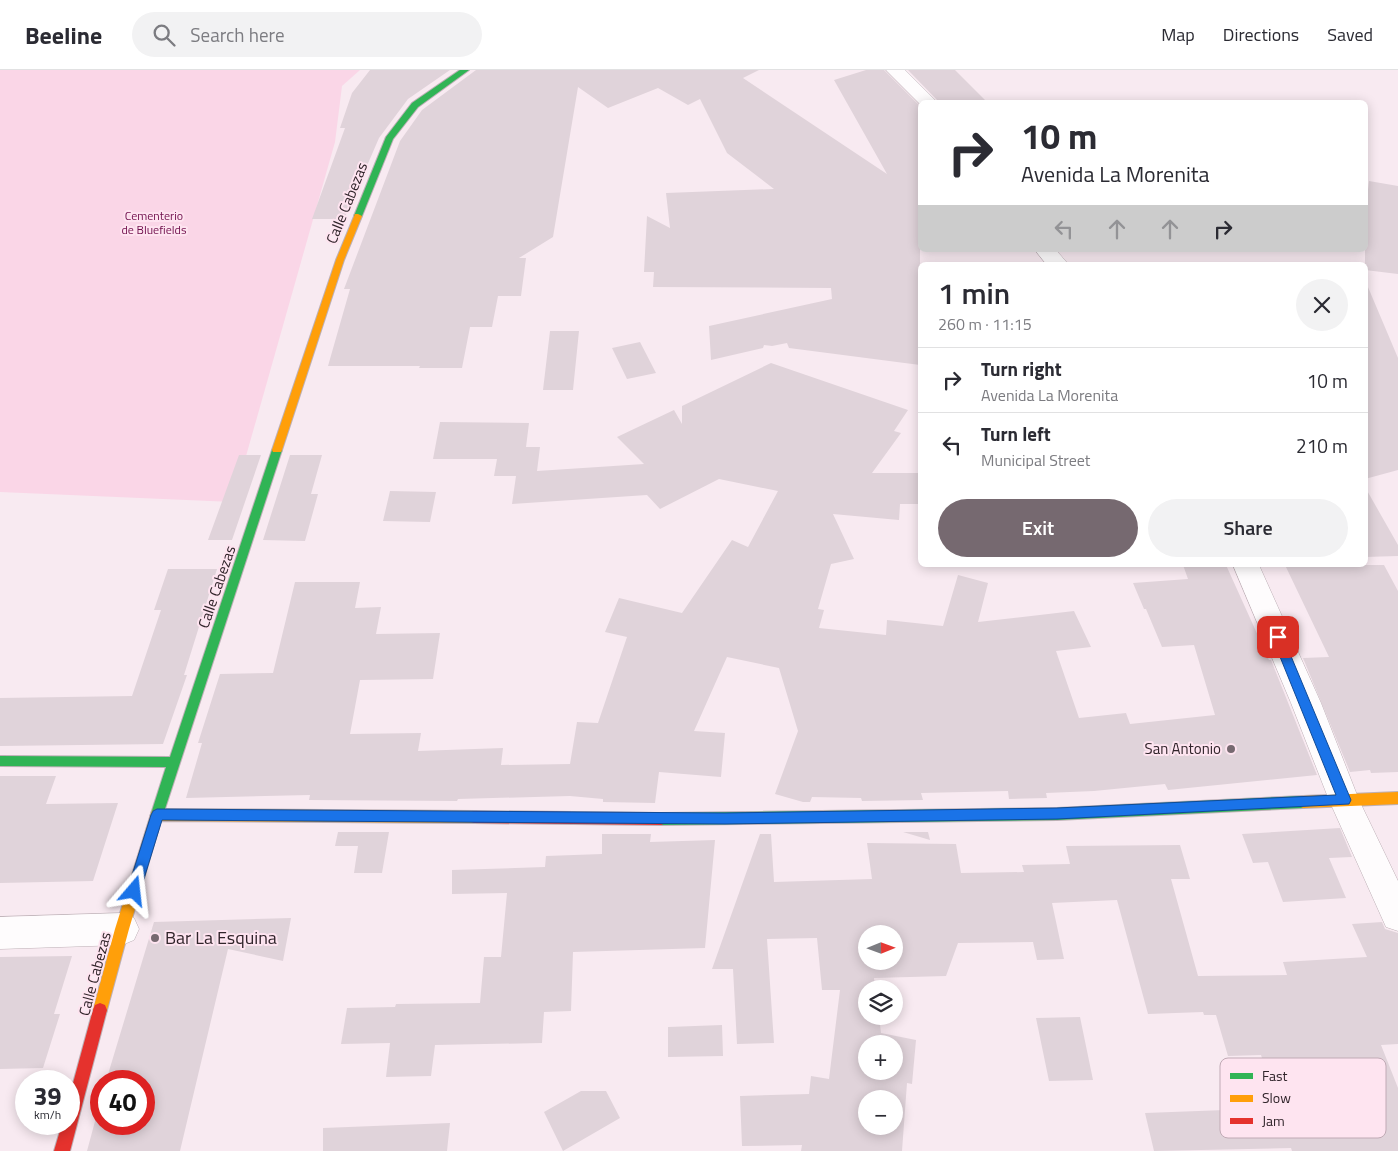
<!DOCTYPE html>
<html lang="en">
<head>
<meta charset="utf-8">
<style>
  :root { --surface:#fff; --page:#f2f2f3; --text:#2b2b33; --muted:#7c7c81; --line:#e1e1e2; --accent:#766970 }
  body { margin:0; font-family:"Titillium Web",sans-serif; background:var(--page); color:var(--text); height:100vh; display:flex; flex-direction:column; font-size:19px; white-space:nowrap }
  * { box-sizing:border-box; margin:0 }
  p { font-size:16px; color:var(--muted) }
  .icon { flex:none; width:28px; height:28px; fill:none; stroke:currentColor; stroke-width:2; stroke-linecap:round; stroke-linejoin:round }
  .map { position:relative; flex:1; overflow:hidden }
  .sheet { position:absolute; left:918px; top:192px; width:450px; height:305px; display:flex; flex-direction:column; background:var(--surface); border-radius:8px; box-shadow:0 2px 12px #0003 }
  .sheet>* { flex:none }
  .top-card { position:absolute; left:918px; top:30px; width:450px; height:152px; border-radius:8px; box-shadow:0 2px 12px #0003; background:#fff; color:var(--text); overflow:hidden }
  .needle { width:32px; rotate:89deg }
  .fabs { position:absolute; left:858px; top:855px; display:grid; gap:10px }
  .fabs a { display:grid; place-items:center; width:45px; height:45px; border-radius:50%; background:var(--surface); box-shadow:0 2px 12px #0003; font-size:25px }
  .speed { position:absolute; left:15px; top:1000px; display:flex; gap:10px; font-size:25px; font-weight:700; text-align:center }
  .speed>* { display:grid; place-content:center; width:65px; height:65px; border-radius:50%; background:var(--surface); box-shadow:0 2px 12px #0003; line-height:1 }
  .speed small { font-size:12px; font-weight:400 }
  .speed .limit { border:8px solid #d22; background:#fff; color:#111 }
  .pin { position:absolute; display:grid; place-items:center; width:42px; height:42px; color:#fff; margin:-21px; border-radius:10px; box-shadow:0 2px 8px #0006 }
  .me { position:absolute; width:55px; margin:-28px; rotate:17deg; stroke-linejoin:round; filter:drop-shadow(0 0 4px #0008) }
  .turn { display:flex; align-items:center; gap:18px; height:105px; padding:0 20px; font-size:22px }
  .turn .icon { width:65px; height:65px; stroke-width:2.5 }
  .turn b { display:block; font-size:35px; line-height:42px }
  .lanes { display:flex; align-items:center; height:48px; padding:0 20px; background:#0003; justify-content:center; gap:25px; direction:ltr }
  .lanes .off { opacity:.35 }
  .round { display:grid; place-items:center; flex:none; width:52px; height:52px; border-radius:26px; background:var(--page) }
  .headline { display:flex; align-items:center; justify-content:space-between; height:85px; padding:0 20px }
  h1 { font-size:30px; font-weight:600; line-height:38px }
  .button { display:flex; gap:10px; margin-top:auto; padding:10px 20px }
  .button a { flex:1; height:58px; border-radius:30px; background:var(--accent); color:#fff; font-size:20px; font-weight:600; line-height:58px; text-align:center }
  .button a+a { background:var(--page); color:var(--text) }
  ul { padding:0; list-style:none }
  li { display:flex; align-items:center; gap:15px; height:65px; padding:0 20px; border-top:1px solid var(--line) }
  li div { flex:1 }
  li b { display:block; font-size:19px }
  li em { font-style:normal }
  header { display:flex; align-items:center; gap:30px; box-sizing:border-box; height:70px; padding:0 25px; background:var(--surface); border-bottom:1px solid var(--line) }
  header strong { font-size:24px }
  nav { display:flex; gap:28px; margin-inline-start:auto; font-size:18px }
  .search { width:350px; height:45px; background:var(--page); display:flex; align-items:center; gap:12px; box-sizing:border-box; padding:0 18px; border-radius:28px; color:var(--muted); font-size:19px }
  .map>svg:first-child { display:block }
</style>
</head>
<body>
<header>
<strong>Beeline</strong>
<div class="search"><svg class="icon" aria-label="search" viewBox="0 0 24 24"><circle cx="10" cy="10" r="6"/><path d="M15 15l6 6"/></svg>Search here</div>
<nav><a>Map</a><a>Directions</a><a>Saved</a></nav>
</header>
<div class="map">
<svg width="1398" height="1081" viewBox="0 0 1398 1081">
  <rect width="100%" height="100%" fill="#f8eaf1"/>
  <path fill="#fad6e7" d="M0 0H360L342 16 335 72 233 432 0 422Z"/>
  <path fill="#e0d3da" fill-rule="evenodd" d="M370 0H450L408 29 379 68 344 149H312L345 58H340L352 23Z
    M476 0H759L743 8 887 104 834 10 866 0H884L920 36V295L789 278 787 273 772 276 764 275 763 278 711 290 709 256 832 229 831 218 653 217 654 202H644L647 146 670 158 666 123 774 119 727 83 700 29 688 35 658 18 608 38 578 17 553 167 519 188H526L521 226H498L492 257H470L462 298H419L420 296H328L350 219H344L400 71 422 40Z
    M908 0H955L987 32H939Z
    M1369 111 1398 116V204L1365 200V146Z
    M1365 210 1398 288V400L1365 409Z
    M550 261H579L573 320H543Z
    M640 272 656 303 627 309 612 278Z
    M771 293 908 340 894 361 901 363 872 403H920V434H900L899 450 833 444 854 489 831 494 818 539 824 540 819 558 886 565 887 550 943 556 958 505 988 513 978 552 1074 541 1091 577 1056 581 1079 648 1126 643 1130 654 1215 645 1194 575 1162 577 1146 539H1144L1133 513 1188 509 1183 495H1226L1269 590H1271L1317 705 1168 720 1165 714 1094 721 1046 723 1047 728 1009 729 1008 721 921 723 923 730 862 731 861 728 812 727 810 732H803L775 724 798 661 779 598 727 587 694 661 725 663 721 707 659 702 655 733 603 732V729L570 726 458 729 457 731 309 730 310 725 186 728 202 673H198L220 604 273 603 295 512H360L355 538 381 537 376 564 440 563 433 609 360 610 350 664 421 663 418 681 503 678 501 695 570 694 577 652 598 653 627 567 605 562 619 528 682 543 732 470 748 477 778 421 719 409 660 439 647 425 512 434 516 406H494L497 389H433L440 352 529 353 526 377H540L537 401 644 394 617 367 674 340 682 354V336Z
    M239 385H261L232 470H208Z
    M290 385H322L311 424H318L305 471 263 470Z
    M1365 417 1398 475V486L1365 487Z
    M390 421 436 422 430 452 383 451Z
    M1285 495H1384L1398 521V702L1371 703 1370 700 1350 702 1303 588 1329 587Z
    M168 499H217L184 605H187L163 674 0 676V628L132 626 161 540H154Z
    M0 706H56L46 734 118 733 93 811 0 813Z
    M1340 758 1352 787 1329 788 1346 828 1283 832 1268 792 1253 793 1242 764Z
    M338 762H389L382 803H354L358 776H335Z
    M903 762H928L930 770Z
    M602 764H651L650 772 715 770 705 878 573 882 571 941 544 942 542 973 435 975 431 1006 386 1007 390 973 341 974 347 938 395 937 396 934 480 933 484 887H501L507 823 452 824V800L545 797 546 786 602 784Z
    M760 764H771L774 812 872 809 867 773 956 774 961 803 1024 802 1022 795 1070 794 1066 776 1180 775 1190 809H1171L1198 906 1287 905 1283 892 1367 887 1352 854 1382 852 1385 859 1398 863V974L1381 975 1398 1018V1081H1292L1291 1078 1154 1081 1145 1043 1278 1038 1261 985 1228 986 1216 945H1204L1203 942 1148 944 1117 830 1052 833 1064 889 1037 890 1033 872 958 873 946 906 874 908 875 919H866V946H879L881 963 916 970 912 1014 907 1013 902 1081H801L802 1075 742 1076 740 1026 809 1024 811 1006 829 1009 840 920H822L817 868 767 869 774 973 737 974 733 899H712ZM866 864H894V891H866ZM866 974H894V1001H866ZM866 1029H894V1056H866Z
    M291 848 283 891 228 879 180 1081H87L101 1029V1054H144V1011H106L154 852Z
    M72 886 54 944H60L43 998 0 999V887Z
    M1080 947 1093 1010 1049 1011 1036 948Z
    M722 955 723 986 668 987V957Z
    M581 1021H606L620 1048 563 1081 544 1042Z
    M450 1053 447 1081H323V1058Z"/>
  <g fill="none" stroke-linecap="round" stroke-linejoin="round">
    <defs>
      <path id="street" d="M886 0H905L937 32H920V34Z
        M1035 180H1056L1069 195H1047Z
        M1233 495H1259L1321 633 1359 730 1398 811V861L1386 857 1329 730 1291 633Z
        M122 843 134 848 139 859 134 870 122 875 0 879V847Z"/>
      <path id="fast" d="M460 0H469L418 37 393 69 362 146 358 148H355L354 146 386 67 412 33Z
        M277 377 282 380 161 751 156 753 151 751 150 747 166 697 0 696V686L170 687 272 380Z
        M1303 726 1307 728 1309 732 1307 736 1303 738 1057 750 661 755 656 753 655 749 656 745 661 743 1057 738Z"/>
      <path id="slow" d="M355 144H358L362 146 344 190 282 380 281 382H273L272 380 336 190Z
        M1398 722V734L1303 738 1299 736 1297 732 1299 728 1303 726Z
        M157 739 474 741 479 743 480 747 479 751 474 753 161 751 129 859 107 940 105 945 100 947 95 945 93 940 115 859 150 747 152 741Z"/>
      <path id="jam" d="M474 741 661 743 666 745 667 749 666 753 661 755 474 753 469 751 468 747 469 743Z
        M100 933 105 935 107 940 70 1081H54L62 1054H69V1028L93 940 95 935Z"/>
    </defs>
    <use href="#street" stroke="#bdb0b6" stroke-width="1"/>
    <use href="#fast" stroke="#bdb0b6" stroke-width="2"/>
    <use href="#slow" stroke="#bdb0b6" stroke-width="2"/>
    <use href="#jam" stroke="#bdb0b6" stroke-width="2"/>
    <use href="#street" fill="#fefcfd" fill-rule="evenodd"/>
    <use href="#fast" fill="#30b455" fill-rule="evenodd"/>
    <use href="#slow" fill="#ff9f0a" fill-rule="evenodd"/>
    <use href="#jam" fill="#e5322d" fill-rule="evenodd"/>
  </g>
  <path fill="#1a73e8" stroke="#114b97" d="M1278 562 1283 567 1351 730 1349 734 1057 749 725 754 162 750 139 825 134 827 129 825 127 821 151 745 153 741 157 739 725 743 1057 738 1336 725 1272 567Z"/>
  <g fill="#766970" stroke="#fee4f0" stroke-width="2">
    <circle cx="1231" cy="679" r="5"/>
    <circle cx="155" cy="868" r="5"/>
  </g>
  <g text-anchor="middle" stroke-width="4" stroke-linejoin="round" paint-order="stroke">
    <g font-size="12" fill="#700e4c" stroke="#fee4f0">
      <text x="154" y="150">Cementerio<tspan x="154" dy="14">de Bluefields</tspan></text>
    </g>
    <g font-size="15" fill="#30242a" stroke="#fee4f0">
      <text transform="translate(347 133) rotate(-68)" y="5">Calle Cabezas</text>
      <text transform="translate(217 517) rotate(-71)" y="5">Calle Cabezas</text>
      <text transform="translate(95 904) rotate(-75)" y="5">Calle Cabezas</text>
    </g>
    <g font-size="15" fill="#30242a" stroke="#fee4f0" text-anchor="end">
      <text x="1221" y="684">San Antonio</text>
    </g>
    <g font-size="18" fill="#30242a" stroke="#fee4f0" text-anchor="start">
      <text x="165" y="874">Bar La Esquina</text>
    </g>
  </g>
  <rect x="1220" y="988" width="166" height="80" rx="8" fill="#fee4f0" stroke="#c0aab5" stroke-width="1"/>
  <rect x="1230" y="1003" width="23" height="6" fill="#30b455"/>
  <rect x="1230" y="1025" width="23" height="7" fill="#ff9f0a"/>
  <rect x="1230" y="1048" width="23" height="6" fill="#e5322d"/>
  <g font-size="14" fill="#30242a">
    <text x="1262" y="1011">Fast</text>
    <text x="1262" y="1033">Slow</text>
    <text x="1262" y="1056">Jam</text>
  </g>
</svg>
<div class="fabs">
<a><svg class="needle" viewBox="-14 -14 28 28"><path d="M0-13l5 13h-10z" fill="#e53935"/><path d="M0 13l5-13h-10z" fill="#7c7c81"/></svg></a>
<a><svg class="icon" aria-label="layers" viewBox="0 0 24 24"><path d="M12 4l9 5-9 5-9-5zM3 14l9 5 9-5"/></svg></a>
<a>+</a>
<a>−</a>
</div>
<div class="speed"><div>39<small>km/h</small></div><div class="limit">40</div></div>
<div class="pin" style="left:1278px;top:567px;background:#d93025"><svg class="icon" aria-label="arrive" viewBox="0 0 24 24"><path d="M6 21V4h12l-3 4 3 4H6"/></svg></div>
<svg class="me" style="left:134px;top:821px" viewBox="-20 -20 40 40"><path d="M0-17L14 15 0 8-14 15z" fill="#1a73e8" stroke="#fff" stroke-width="4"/></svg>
<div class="top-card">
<div class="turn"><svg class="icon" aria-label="right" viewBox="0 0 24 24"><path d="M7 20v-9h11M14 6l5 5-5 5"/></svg><div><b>10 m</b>Avenida La Morenita</div></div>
<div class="lanes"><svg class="icon off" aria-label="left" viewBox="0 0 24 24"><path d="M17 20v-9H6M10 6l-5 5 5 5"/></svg><svg class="icon off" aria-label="ahead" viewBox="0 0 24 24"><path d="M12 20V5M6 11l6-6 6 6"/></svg><svg class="icon off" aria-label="ahead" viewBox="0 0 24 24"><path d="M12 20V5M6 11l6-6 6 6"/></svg><svg class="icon" aria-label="right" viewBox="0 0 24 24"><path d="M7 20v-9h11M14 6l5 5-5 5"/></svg></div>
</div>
<section class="sheet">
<div class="headline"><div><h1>1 min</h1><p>260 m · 11:15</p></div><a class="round"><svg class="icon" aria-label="close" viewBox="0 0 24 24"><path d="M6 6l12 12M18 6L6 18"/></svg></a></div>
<ul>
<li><svg class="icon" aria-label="right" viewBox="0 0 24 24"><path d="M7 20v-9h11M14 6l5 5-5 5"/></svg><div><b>Turn right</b><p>Avenida La Morenita</p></div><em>10 m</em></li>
<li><svg class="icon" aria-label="left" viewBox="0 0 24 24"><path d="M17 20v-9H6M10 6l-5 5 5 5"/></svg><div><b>Turn left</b><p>Municipal Street</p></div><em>210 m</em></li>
</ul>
<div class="button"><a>Exit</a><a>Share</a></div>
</section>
</div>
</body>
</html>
